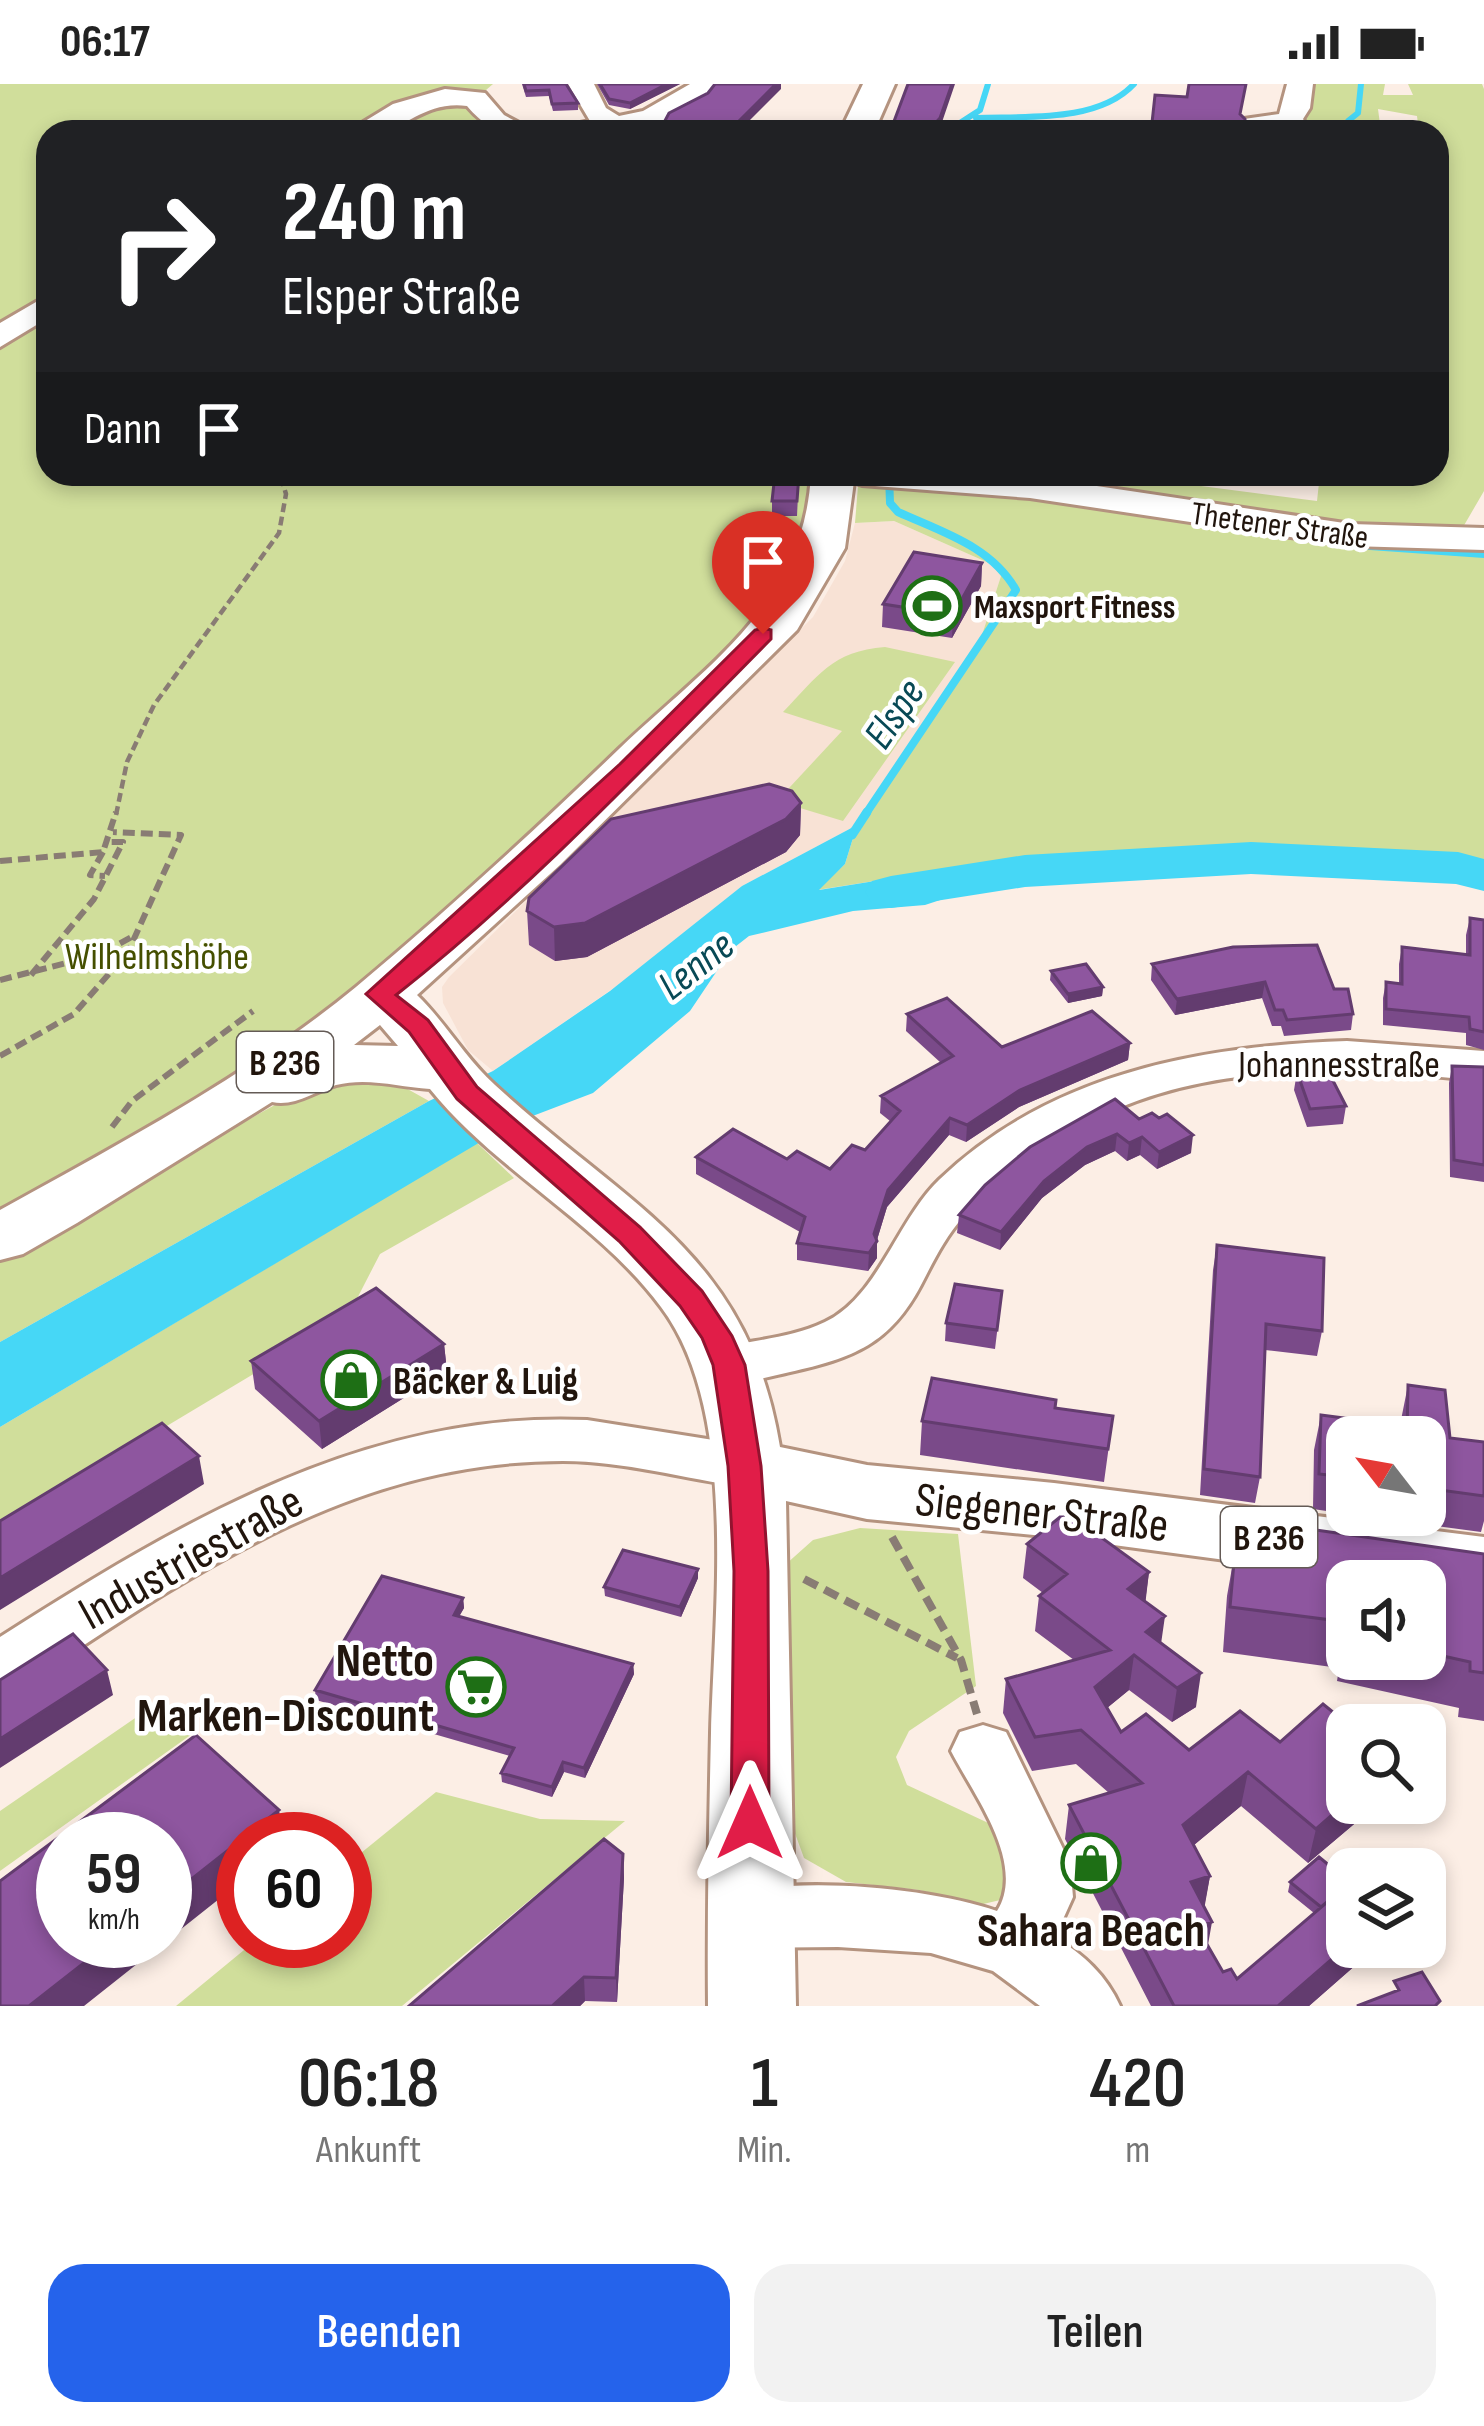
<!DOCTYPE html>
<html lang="de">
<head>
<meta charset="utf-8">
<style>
  :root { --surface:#fff; --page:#f2f2f2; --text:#222; --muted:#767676; --accent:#2563eb }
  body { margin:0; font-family:"Sofia Sans Condensed",sans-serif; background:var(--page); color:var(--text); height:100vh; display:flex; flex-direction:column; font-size:45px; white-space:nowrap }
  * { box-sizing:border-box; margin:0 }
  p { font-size:39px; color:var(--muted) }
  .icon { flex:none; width:66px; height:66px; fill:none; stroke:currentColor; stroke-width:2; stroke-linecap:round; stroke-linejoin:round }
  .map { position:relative; height:1922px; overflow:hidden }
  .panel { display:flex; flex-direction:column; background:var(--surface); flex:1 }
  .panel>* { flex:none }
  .top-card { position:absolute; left:36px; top:36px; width:1413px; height:366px; border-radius:36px; box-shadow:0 6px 18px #0003; background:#202124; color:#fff; overflow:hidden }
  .needle { width:78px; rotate:301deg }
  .fabs { position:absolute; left:1326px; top:1332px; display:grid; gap:24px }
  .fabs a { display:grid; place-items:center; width:120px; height:120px; border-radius:24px; background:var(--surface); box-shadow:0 6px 18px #0003; font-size:60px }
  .speed { position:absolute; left:36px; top:1728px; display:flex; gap:24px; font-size:60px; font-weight:700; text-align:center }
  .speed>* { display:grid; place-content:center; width:156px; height:156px; border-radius:50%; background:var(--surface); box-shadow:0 6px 18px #0003; line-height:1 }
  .speed small { font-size:30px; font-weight:400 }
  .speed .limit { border:18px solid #d22; background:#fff; color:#111 }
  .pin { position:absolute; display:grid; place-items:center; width:102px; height:102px; color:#fff; margin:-123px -51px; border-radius:50% 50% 50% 0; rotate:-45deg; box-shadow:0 0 12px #0007 }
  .pin .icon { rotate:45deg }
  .me { position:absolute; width:132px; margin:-66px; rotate:0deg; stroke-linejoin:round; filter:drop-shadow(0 0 9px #0008) }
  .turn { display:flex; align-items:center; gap:42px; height:252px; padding:0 48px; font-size:54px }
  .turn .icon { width:156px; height:156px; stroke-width:2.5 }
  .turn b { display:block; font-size:84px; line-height:102px }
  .then { display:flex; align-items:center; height:114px; padding:0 48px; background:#0003; gap:24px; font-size:45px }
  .eta { display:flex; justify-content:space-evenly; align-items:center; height:204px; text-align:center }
  .eta b { font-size:72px; font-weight:600; line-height:84px }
  .cta { display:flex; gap:24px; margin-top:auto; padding:24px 48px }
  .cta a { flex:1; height:138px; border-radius:36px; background:var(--accent); color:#fff; font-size:48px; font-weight:600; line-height:138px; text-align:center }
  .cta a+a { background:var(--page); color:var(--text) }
  .status { display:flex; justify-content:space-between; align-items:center; height:84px; padding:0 60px; background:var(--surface); direction:ltr }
  .status svg { height:33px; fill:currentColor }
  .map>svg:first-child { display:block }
</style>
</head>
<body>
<div class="status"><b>06:17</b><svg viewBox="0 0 49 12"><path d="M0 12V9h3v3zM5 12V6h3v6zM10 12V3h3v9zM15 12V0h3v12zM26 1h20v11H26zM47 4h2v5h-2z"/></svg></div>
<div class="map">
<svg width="1484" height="1922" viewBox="0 0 1484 1922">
  <rect width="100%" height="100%" fill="#fceee5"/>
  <path fill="#f8e2d5" d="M894 437 991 480 1001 492 981 554 929 639 857 741 742 802 618 901 493 987 468 966 443 919 442 903 449 893 813 533 845 477 855 439Z"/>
  <path fill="#d0de9b" d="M0 0H493L479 12 493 41 512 48H48V390H811L809 443 759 535 706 586 309 955 0 1146Z
    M1308 0H1385L1383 11H1413L1408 0H1482L1484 5V407L1459 450 1382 449 1102 408 1109 390 1317 417 1320 390H1437V48H1419L1417 32 1378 25 1381 48H1322V43L1303 34Z
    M873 396 1484 463V788L1326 779 1001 796H881L817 806 845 780 857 741 929 639 981 554 1001 492 991 480 894 437 855 439 858 402Z
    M885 563 955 578 843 737 777 717 842 647 783 628C818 592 832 567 885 563Z
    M350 993 395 998 429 1017 0 1258V1174L300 1007Z
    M477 1059 514 1094 380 1170 347 1234 0 1442V1343Z
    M860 1444 958 1450 976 1602 909 1647 896 1673 907 1701 999 1744 1013 1813 979 1821 919 1806 846 1798 804 1774 782 1714 785 1481 813 1456Z
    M141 1630 192 1650 0 1787V1727Z
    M436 1708 540 1735 625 1737 402 1922H176L255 1857H345V1782Z"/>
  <path fill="#46d7f6" d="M857 741 845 780 819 806 881 796H1001L925 821 853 827 749 852 731 866 690 927 593 1009 509 1041 0 1343V1258L429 1017 493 987 610 907 742 802Z"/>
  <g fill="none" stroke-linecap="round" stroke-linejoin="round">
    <path stroke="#46d7f6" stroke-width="6" d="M976 34C1025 32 1098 39 1134 0
      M946 48 980 26 988 0
      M1347 48 1348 37 1358 29 1361 0"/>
    <path stroke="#46d7f6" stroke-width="8" d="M1370 462 1484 470
      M865 731 1016 506C991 462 942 448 898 428L890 419 889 390"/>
    <path stroke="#46d7f6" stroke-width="9" d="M852 751 867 728"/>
    <path fill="#46d7f6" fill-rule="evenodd" d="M1251 758 1458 768 1484 775V807L1456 800 1251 790 1025 803 891 824 872 819 865 808 872 797 891 792 1025 771Z"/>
    <defs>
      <path id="minor" d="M568 0H594L606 24 619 32 643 27 690 0H722C681 46 619 48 562 48L566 42 590 37Z
        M1287 0H1313L1310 24 1303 35 1311 48 1271 44 1243 48 1244 35 1279 30Z
        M445 5 485 9 504 31 536 48C503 48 489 48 467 22 426 17 410 43 376 48 367 49 357 48 347 48L393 20Z
        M48 211V234L0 263V239Z
        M844 390 1030 392 1351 440 1484 444V466L1351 462 1030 414 862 401 850 397Z
        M1347 957 1484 967V997C1357 984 1215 975 1097 1034 1048 1059 1001 1091 964 1132 945 1153 934 1176 921 1201 890 1260 853 1274 790 1288 763 1294 736 1303 709 1295L701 1281 709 1267C747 1256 790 1255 825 1238 878 1213 896 1138 939 1096 1049 990 1199 962 1347 957Z
        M587 1336 745 1361 765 1367 774 1382 765 1397 745 1403C685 1395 624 1377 563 1377 352 1377 192 1490 22 1602L0 1609V1553C179 1439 367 1326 587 1336Z
        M983 1641 1006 1648 1070 1779 1073 1813 1055 1853C1084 1871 1106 1891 1120 1922H1040L993 1887 931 1869 838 1863 750 1864 726 1855 716 1834 726 1813C791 1790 932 1804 997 1827 1027 1779 973 1710 951 1667L960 1648Z"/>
      <path id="major" d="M863 0H895L874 48H840Z
        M811 390H855L845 464 797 546 560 781 417 911C446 939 465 974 495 1001 626 1122 748 1168 780 1363L867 1381 1054 1399 1484 1453V1511L1425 1503V1497H1381L1054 1453 867 1435 786 1417 796 1922H708C707 1831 709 1740 711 1649 714 1525 739 1326 661 1223 597 1137 497 1088 430 1005 398 1003 368 993 336 1001 315 1007 295 1023 272 1018L77 1139 23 1170 0 1176V1126C121 1059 249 991 356 903 446 828 534 747 619 665 706 582 804 521 811 390ZM380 941 398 962 354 961Z"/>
    </defs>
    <use href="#minor" stroke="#b4937f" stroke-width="6"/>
    <use href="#major" stroke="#b4937f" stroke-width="6"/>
    <path stroke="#897c74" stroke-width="4.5" stroke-dasharray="9 4.5" stroke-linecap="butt" d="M116 731 127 678 154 621 279 449 286 410 280 390"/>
    <path stroke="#897c74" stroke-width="6" stroke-dasharray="12 6" stroke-linecap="butt" d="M103 768 90 791 105 792
      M0 777 103 768 116 728
      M31 891 94 815 123 758H109
      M0 896 101 870 137 850
      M0 972 74 930 128 868 181 751 113 748
      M112 1043 132 1017 253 927"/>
    <path stroke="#897c74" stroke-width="8" stroke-dasharray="15 8" stroke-linecap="butt" d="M892 1453 961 1576 977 1630
      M804 1495 957 1574"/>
    <use href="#minor" fill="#fff" fill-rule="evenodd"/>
    <use href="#major" fill="#fff" fill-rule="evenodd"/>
  </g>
  <path fill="#7a4a89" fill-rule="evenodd" d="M522 0H566L578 19V26L553 27 549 12 526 13Z
    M597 0H680L630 25 609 21Z
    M799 390 797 432H772V417Z
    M1207 390H1253L1251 400 1207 395Z
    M982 479 981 502 952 554 882 543 883 520Z
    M801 719 800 751 786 768 587 873 555 877 529 861 527 827Z
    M1470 834 1484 836V966L1466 961V949L1383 941V914L1386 898 1399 899V880L1402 863 1466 870V851Z
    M1152 880 1334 905 1353 930 1351 946 1284 952 1281 942H1272L1262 914 1175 931 1151 896Z
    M1051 887 1103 903 1102 912 1068 919 1050 896Z
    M907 930 1002 963 1130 959 1128 976 1019 1023 966 1058 949 1051 887 1123 877 1156V1174L868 1187 797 1176V1159L800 1148 696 1090V1073L787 1075 830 1085 865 1066 890 1037 880 1029 881 1012 941 979 906 947Z
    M1452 982 1484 983V1098L1450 1093 1449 999Z
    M1297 988 1346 1022 1343 1040 1307 1043 1294 1006Z
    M1139 1035 1191 1069 1157 1085 1140 1071 1127 1077 1115 1067 1085 1081 1042 1114 1000 1166 957 1149 959 1131Z
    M1217 1161 1322 1247 1317 1272 1265 1266 1260 1393 1255 1419 1200 1411 1213 1186Z
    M1002 1207 995 1265 945 1257 946 1239Z
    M444 1260 447 1287 322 1365 255 1305 251 1277Z
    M1408 1301 1450 1354 1484 1358V1437L1481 1448 1354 1431H1425V1353H1400L1401 1336Z
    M1321 1331 1347 1353V1430L1313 1425 1314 1366Z
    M1113 1332 1104 1398 920 1371 922 1337Z
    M1267 1439 1484 1470V1637L1458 1633 1459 1624 1337 1597 1339 1584 1223 1568 1227 1512 1235 1467 1261 1471ZM1347 1497H1425V1575H1347Z
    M1027 1460 1149 1488 1145 1518 1161 1560 1196 1623 1172 1638 1129 1606 1107 1624 1121 1648 1189 1666 1347 1719H1379L1308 1779 1241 1722 1194 1761 1210 1792 1204 1823 1208 1862 1223 1888 1237 1895 1314 1829 1288 1808 1290 1798 1347 1796V1811L1345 1813 1366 1872 1309 1922H1151L1065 1755 1069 1721 1109 1709 1076 1680 1032 1687 1003 1629 1006 1595 1074 1576 1035 1547 1039 1512 1043 1509 1023 1494Z
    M698 1485V1494L681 1533 605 1512 604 1503Z
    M463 1514 464 1524 459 1532 633 1580 634 1590 585 1694 564 1688 552 1713 502 1698 501 1689 510 1672 316 1616 315 1606Z
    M623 1770 624 1794 617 1918 585 1917 580 1922H409Z"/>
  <path fill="#633c6f" d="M667 0H680L630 25V19Z
    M776 0H781V5L738 48H728Z
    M952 0H955L940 44 936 48H927Z
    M982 479 981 502 952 554 953 531Z
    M801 719 800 751 786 768 587 873 555 877 554 843Z
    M1265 898 1262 914 1175 931 1177 915Z
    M1103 903 1102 912 1068 919V910Z
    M1130 959 1128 976 1019 1023 966 1058 967 1041 1020 1006Z
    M950 1034 949 1051 887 1123 876 1159 877 1157V1174L868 1187 869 1169 888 1106Z
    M1117 1050 1115 1067 1085 1081 1042 1114 1000 1166 1001 1148 1044 1097 1087 1063Z
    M1193 1051 1191 1069 1157 1085 1159 1068Z
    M1142 1053 1140 1071 1127 1077 1129 1059Z
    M444 1260 447 1287 322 1365 319 1337Z
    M199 1372 204 1400 0 1526V1494Z
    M698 1485V1494L681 1533 680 1523Z
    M1149 1488 1145 1522 1128 1505Z
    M463 1514 464 1524 455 1540 454 1531Z
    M1165 1532 1160 1567 1146 1548Z
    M1134 1571 1129 1606 1091 1637 1095 1603Z
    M633 1580 634 1590 585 1694 584 1684Z
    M107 1586 113 1611 0 1684V1655Z
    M1201 1589 1196 1623 1172 1638 1177 1604Z
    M563 1678 564 1688 552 1713V1703Z
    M1248 1688 1241 1722 1177 1775 1183 1741Z
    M1347 1719H1379L1308 1779 1316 1745Z
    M279 1726 284 1755H243V1796L84 1922H29L112 1857H165V1816Z
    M623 1770 624 1794 617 1918 616 1894Z
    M1210 1792 1204 1826 1191 1798Z
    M1212 1838 1206 1872 1197 1843Z
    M1347 1863H1369L1366 1872 1309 1922H1278Z
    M584 1893 585 1917 580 1922H552Z"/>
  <path fill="#8e569f" stroke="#633c6f" stroke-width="3" d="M524 0H566L578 19 552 20 549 6 526 7Z
    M600 0H667L630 19 609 15Z
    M715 0H776L728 48H659L669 29 708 9Z
    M908 0H952L940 34 927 48H890Z
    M1189 0H1246L1240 30 1245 35V48H1151L1155 11 1187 13Z
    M775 390H799L797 417H772Z
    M914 468 982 479 953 531 883 520Z
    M769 700 792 707 801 719 786 735 585 839 554 843 527 827 529 814 611 735Z
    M1470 834 1484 836V948L1470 945 1469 933 1386 925V898L1402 900V863L1470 871Z
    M1317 861 1334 905H1348L1353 930 1287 936 1283 926H1275L1265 898 1177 915 1152 880 1233 863Z
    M1086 880 1103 903 1068 910 1051 887Z
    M947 914 1002 963 1092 927 1130 959 1020 1006 967 1041 950 1034 888 1106 874 1150 877 1157 869 1169 797 1159 805 1133 696 1073 733 1045 787 1075 797 1067 830 1085 852 1061 865 1066 900 1027 881 1012 953 972 907 930Z
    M1452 982 1484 983V1081L1454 1076Z
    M1327 985 1346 1022 1310 1025 1297 988Z
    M1115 1015 1139 1035 1152 1029 1159 1034 1167 1030 1193 1051 1159 1068 1142 1053 1129 1059 1117 1050 1087 1063 1044 1097 1001 1148 959 1131 985 1101 1030 1063Z
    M1217 1161 1324 1174 1322 1247 1266 1240 1260 1393 1204 1385Z
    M955 1200 1002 1207 997 1246 946 1239Z
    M376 1204 444 1260 319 1337 251 1277Z
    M932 1294 1056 1316 1055 1324 1113 1332 1108 1365 922 1337Z
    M1408 1301 1445 1306 1450 1354 1484 1358V1412L1425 1404V1353H1407Z
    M1321 1331 1352 1335V1353H1347V1393L1319 1390Z
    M162 1339 199 1372 0 1494V1437Z
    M1060 1433H1073L1149 1488 1128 1505 1165 1532 1146 1548 1201 1589 1177 1604 1134 1571 1095 1603 1121 1648 1146 1630 1189 1666 1240 1627 1280 1658 1323 1620 1349 1641H1347V1718L1316 1745 1248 1688 1183 1741 1210 1792 1191 1798 1212 1838 1197 1843 1223 1888 1231 1885 1237 1895 1339 1808 1347 1814V1862L1278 1922H1174L1069 1721 1142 1699 1081 1646 1035 1653 1006 1595 1110 1566 1039 1512 1067 1490 1027 1460Z
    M1267 1439 1484 1470V1589L1470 1587V1578L1425 1568V1497H1347V1538L1230 1523 1235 1467 1264 1471Z
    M623 1466 698 1485 680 1523 604 1503Z
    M382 1492 463 1514 454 1531 633 1580 584 1684 563 1678 552 1703 501 1689 514 1664 315 1606Z
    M73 1550 107 1586 0 1655V1596Z
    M196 1651 279 1726 165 1816V1755H63V1857H112L29 1922H0V1797Z
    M604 1755 623 1770 616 1894 584 1893 552 1922H409Z
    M1319 1773 1347 1796V1803L1341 1809 1339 1808 1321 1823 1290 1798Z
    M1422 1888 1440 1917 1435 1922H1357L1399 1906 1394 1897Z"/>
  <path fill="#e11d48" stroke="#92132f" stroke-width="3" d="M763 544 771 546V555C651 676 531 805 396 911L428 936 477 1003 640 1143 702 1207 732 1252 745 1281 761 1382 768 1487 769 1739 763 1751 750 1755 737 1751 731 1739 734 1487 728 1382 713 1281 702 1254 680 1222 619 1157 457 1015 409 948 366 910 620 680 755 546Z"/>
  <defs>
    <symbol id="stadium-ring" viewBox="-11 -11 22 22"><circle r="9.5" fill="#fff" stroke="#1e6f15" stroke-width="1.5"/><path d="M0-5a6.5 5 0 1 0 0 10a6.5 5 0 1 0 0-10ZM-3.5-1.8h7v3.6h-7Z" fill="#1e6f15"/></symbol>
    <symbol id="shop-ring" viewBox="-11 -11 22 22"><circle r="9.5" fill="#fff" stroke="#1e6f15" stroke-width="1.5"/><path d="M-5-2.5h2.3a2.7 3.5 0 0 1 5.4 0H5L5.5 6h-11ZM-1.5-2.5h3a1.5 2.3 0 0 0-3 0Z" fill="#1e6f15"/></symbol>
    <symbol id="supermarket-ring" viewBox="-11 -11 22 22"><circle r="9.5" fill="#fff" stroke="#1e6f15" stroke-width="1.5"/><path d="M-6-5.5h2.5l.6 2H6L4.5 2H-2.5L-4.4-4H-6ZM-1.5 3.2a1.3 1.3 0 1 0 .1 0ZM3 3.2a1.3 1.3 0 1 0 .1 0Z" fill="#1e6f15"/></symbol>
  </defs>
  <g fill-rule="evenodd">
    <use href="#stadium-ring" x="899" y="489" width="66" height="66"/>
    <use href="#shop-ring" x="318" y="1263" width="66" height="66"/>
    <use href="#supermarket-ring" x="443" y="1570" width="66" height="66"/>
    <use href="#shop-ring" x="1058" y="1746" width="66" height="66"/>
  </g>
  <g text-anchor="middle" stroke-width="9" stroke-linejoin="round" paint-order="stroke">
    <g font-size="33" fill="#21150d" stroke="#fff">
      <text transform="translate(1280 440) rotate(8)" y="12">Thetener Straße</text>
    </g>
    <g font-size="33" font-weight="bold" fill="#21150d" stroke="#fff" text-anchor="start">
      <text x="974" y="534">Maxsport Fitness</text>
    </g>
    <g fill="#fff" stroke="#645b56" stroke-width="3">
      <rect x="237" y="948" width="96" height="60" rx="9"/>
      <rect x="1221" y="1423" width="96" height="60" rx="9"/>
    </g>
    <g font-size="36" font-weight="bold" fill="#21150d">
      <text x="285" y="991">B 236</text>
      <text x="1269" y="1466">B 236</text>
    </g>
    <g font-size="39" fill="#454f00" stroke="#fff">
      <text x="157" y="885">Wilhelmshöhe</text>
    </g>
    <g font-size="39" fill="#21150d" stroke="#fff">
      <text x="1339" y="993">Johannesstraße</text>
    </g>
    <g font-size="39" font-weight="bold" fill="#21150d" stroke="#fff" text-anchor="start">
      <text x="393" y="1310">Bäcker &amp; Luig</text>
    </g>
    <g font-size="42" font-style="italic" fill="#084955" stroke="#fff">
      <text transform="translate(893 629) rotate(-56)" y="15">Elspe</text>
      <text transform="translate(695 880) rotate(-38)" y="15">Lenne</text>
    </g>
    <g font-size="48" fill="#21150d" stroke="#fff">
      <text transform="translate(1042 1427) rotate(6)" y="17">Siegener Straße</text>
      <text transform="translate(190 1472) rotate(-29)" y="17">Industriestraße</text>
    </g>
    <g font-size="48" font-weight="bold" fill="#21150d" stroke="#fff" text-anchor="end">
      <text x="434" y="1592">Netto<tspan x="434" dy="55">Marken-Discount</tspan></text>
      <text x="1091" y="1862" text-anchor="middle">Sahara Beach</text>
    </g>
  </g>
</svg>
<div class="fabs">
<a><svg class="needle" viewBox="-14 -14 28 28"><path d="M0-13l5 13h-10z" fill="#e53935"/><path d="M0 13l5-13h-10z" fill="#767676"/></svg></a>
<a><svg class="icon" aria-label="sound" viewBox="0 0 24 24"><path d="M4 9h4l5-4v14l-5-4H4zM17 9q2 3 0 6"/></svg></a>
<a><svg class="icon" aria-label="search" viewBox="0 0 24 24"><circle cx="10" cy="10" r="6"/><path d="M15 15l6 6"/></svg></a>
<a><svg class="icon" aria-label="layers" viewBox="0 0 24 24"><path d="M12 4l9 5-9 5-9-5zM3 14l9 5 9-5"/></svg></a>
</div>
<div class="speed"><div>59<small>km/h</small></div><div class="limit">60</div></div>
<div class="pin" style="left:763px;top:550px;background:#d93025"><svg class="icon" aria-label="arrive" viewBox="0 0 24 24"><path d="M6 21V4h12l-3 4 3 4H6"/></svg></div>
<svg class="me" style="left:750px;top:1739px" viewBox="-20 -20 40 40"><path d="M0-17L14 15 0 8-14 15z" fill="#e11d48" stroke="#fff" stroke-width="4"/></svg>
<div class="top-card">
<div class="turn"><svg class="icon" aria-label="right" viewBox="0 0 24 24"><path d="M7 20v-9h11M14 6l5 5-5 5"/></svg><div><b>240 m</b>Elsper Straße</div></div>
<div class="then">Dann<svg class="icon" aria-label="arrive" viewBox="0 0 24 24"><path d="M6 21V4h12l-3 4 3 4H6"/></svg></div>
</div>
</div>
<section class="panel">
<div class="eta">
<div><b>06:18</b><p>Ankunft</p></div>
<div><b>1</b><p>Min.</p></div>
<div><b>420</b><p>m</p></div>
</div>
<div class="cta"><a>Beenden</a><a>Teilen</a></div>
</section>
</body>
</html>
